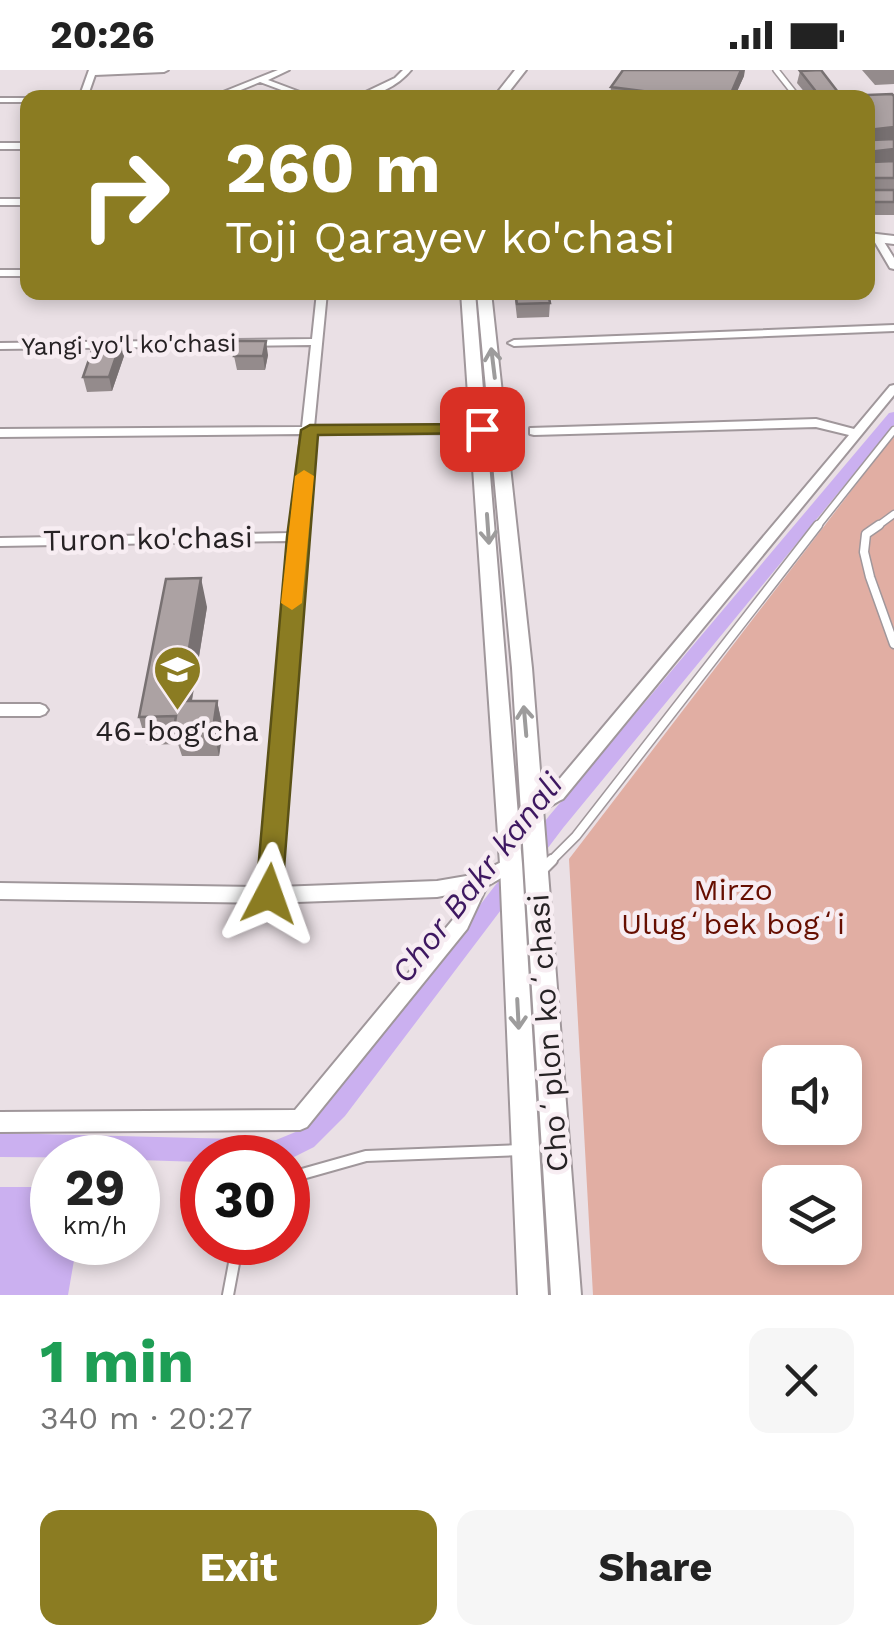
<!DOCTYPE html>
<html lang="en">
<head>
<meta charset="utf-8">
<style>
  :root { --surface:#fff; --page:#f6f6f6; --text:#222; --muted:#767676; --accent:#8b7c22 }
  body { margin:0; font-family:"Work Sans",sans-serif; background:var(--page); color:var(--text); height:100vh; display:flex; flex-direction:column; font-size:38px; white-space:nowrap }
  * { box-sizing:border-box; margin:0 }
  p { font-size:32px; color:var(--muted) }
  .icon { flex:none; width:55px; height:55px; fill:none; stroke:currentColor; stroke-width:2; stroke-linecap:round; stroke-linejoin:round }
  .map { position:relative; height:1225px; overflow:hidden }
  .drawer { display:flex; flex-direction:column; background:var(--surface); flex:1 }
  .drawer>* { flex:none }
  .guide { position:absolute; left:20px; top:20px; width:855px; height:210px; border-radius:20px; box-shadow:0 5px 15px #0003; background:#8b7c22; color:#fff; overflow:hidden }
  .tools { position:absolute; left:762px; top:975px; display:grid; gap:20px }
  .tools a { display:grid; place-items:center; width:100px; height:100px; border-radius:20px; background:var(--surface); box-shadow:0 5px 15px #0003; font-size:50px }
  .speed { position:absolute; left:30px; top:1065px; display:flex; gap:20px; font-size:50px; font-weight:700; text-align:center }
  .speed>* { display:grid; place-content:center; width:130px; height:130px; border-radius:50%; background:var(--surface); box-shadow:0 5px 15px #0003; line-height:1 }
  .speed small { font-size:25px; font-weight:400 }
  .speed .limit { border:15px solid #d22; background:#fff; color:#111 }
  .pin { position:absolute; display:grid; place-items:center; width:85px; height:85px; color:#fff; margin:-42px; border-radius:20px; box-shadow:0 5px 15px #0006 }
  .me { position:absolute; width:110px; margin:-55px; rotate:4deg; stroke-linejoin:round; filter:drop-shadow(0 0 8px #0008) }
  .turn { display:flex; align-items:center; gap:35px; height:210px; padding:0 40px; font-size:45px }
  .turn .icon { width:130px; height:130px; stroke-width:2.5 }
  .turn b { display:block; font-size:70px; line-height:85px }
  .round { display:grid; place-items:center; flex:none; width:105px; height:105px; border-radius:20px; background:var(--page) }
  .head { display:flex; align-items:center; justify-content:space-between; height:170px; padding:0 40px }
  h1 { font-size:60px; font-weight:700; line-height:75px; color:#1e9e55 }
  .cta { display:flex; gap:20px; margin-top:auto; padding:20px 40px }
  .cta a { flex:1; height:115px; border-radius:20px; background:var(--accent); color:#fff; font-size:40px; font-weight:700; line-height:115px; text-align:center }
  .cta a+a { background:var(--page); color:var(--text) }
  .status { display:flex; justify-content:space-between; align-items:center; height:70px; padding:0 50px; background:var(--surface); direction:ltr }
  .status svg { height:28px; fill:currentColor }
  .map>svg:first-child { display:block }
</style>
</head>
<body>
<div class="status"><b>20:26</b><svg viewBox="0 0 49 12"><path d="M0 12V9h3v3zM5 12V6h3v6zM10 12V3h3v9zM15 12V0h3v12zM26 1h20v11H26zM47 4h2v5h-2z"/></svg></div>
<div class="map">
<svg width="894" height="1225" viewBox="0 0 894 1225">
  <rect width="100%" height="100%" fill="#eae0e5"/>
  <path fill="#e1aea3" fill-rule="evenodd" d="M894 365V1225H593L569 789ZM780 992H845V1058H780ZM780 1112H845V1178H780Z"/>
  <path fill="#cbb0f0" d="M0 1117H52V1172L77 1173 68 1225H0Z"/>
  <g fill="none" stroke-linecap="round" stroke-linejoin="round">
    <path fill="#cbb0f0" fill-rule="evenodd" d="M894 342V355L563 758 345 1046 314 1077 288 1090 202 1088V1092L138 1090V1088L0 1087V1063L276 1070 298 1061 329 1030 549 746 889 343Z"/>
    <defs>
      <path id="service-far3" d="M776 0 798 28"/>
      <path id="service-far2" d="M816 458 894 360
        M875 458 894 444"/>
      <path id="service-far1" d="M879 455 866 464 864 482 870 507 894 574
        M550 792 576 766 818 455"/>
      <path id="service" d="M541 801 552 790
        M288 1108 366 1086 521 1080
        M228 1225 238 1172"/>
      <path id="minor" d="M89 0H168L164 2 95 5 87 28H79Z
        M278 0H289L268 10 316 28H303L260 12 221 28H208Z
        M403 0H411C398 16 374 28 353 28L395 8Z
        M0 28H28V32H0Z
        M0 73H28V79H0Z
        M0 129H28V135H0Z
        M878 166 881 167 894 188V199L890 198 873 169Z
        M0 200H28V206H0Z
        M317 222H327L314 357 482 355 488 359 482 363 314 364 304 467 278 817 437 811 478 804 511 787 517 789 520 794 517 799 487 816 467 859 307 1057 300 1060 0 1062V1042L295 1040 455 847 468 821 437 827 269 833 0 829V813L261 817 290 471 0 476V468L291 463 301 364 0 367V359L302 357 311 275 0 279V273L312 269Z
        M894 255V261L514 276 508 273 514 270Z
        M894 315V325L563 729C552 734 538 746 526 742L524 737 526 732 551 719 849 365 816 357 534 365 530 364V358L816 349 854 359 890 316Z
        M0 634H40L45 636 48 640 45 644 40 646H0Z"/>
      <path id="secondary" d="M515 0H526L504 28H493Z
        M868 163 894 166V174L868 171Z
        M461 222H475L522 794 548 1225H518L500 794Z
        M477 222H491L532 598 581 1225H551L512 598Z"/>
    </defs>
    <use href="#service-far3" stroke="#a0979b" stroke-width="8"/>
    <use href="#service-far2" stroke="#a0979b" stroke-width="9"/>
    <use href="#service-far1" stroke="#a0979b" stroke-width="11"/>
    <use href="#service" stroke="#a0979b" stroke-width="14"/>
    <use href="#minor" stroke="#a0979b" stroke-width="4"/>
    <use href="#secondary" stroke="#a0979b" stroke-width="4"/>
    <use href="#service-far3" stroke="#fff" stroke-width="5"/>
    <use href="#service-far2" stroke="#fff" stroke-width="6"/>
    <use href="#service-far1" stroke="#fff" stroke-width="8"/>
    <use href="#service" stroke="#fff" stroke-width="10"/>
    <use href="#minor" fill="#fff" fill-rule="evenodd"/>
    <use href="#secondary" fill="#fff" fill-rule="evenodd"/>
  </g>
  <path fill="#948b8c" d="M862 0H894V14L875 15Z
    M800 1 841 26H894V145H868V28H794V25L806 24 797 13Z
    M744 6 734 28H610L611 17Z
    M514 222H548L550 233 549 247 517 248Z
    M268 285 265 300H237L234 286Z
    M124 286 112 321 87 322 83 307Z
    M207 537 192 631H217L223 659 219 686H182L178 674 147 675 139 647Z"/>
  <path fill="#787172" d="M741 0H745L744 6 734 28H729Z
    M894 57V69L868 72V60Z
    M894 79V92L868 95V82Z
    M266 271 268 285 265 300 263 286Z
    M121 272 124 286 112 321 109 307Z
    M201 508 207 537 187 659 180 631Z
    M217 631 223 659 219 686 213 658Z"/>
  <path fill="#aca2a3" stroke="#787172" stroke-width="2.5" d="M623 0H741L729 28H673L674 25 611 17Z
    M821 0 841 26 892 24 894 26V57L868 60V28H796L794 25 818 24 800 1Z
    M868 67 872 70 894 69V79L868 82Z
    M868 90 872 92 894 91V108H872L868 111Z
    M868 116 871 120H894V132H869Z
    M515 222H548L550 233 517 234Z
    M237 271H266L263 286H234Z
    M95 272H121L109 307H83Z
    M201 508 180 631H217L213 658 174 659 176 646 139 647 166 509Z"/>
  <defs><path id="oneway-shaft" d="M-6 0H5M1.5-3L5.5 0L1.5 3" fill="none" stroke-width="1.6" stroke-linecap="round" stroke-linejoin="round" transform="scale(2.5)"/></defs>
  <g stroke="#9d9c9c">
    <use href="#oneway-shaft" transform="translate(493 293) rotate(-97)"/>
    <use href="#oneway-shaft" transform="translate(488 459) rotate(86)"/>
    <use href="#oneway-shaft" transform="translate(525 651) rotate(-95)"/>
    <use href="#oneway-shaft" transform="translate(518 944) rotate(87)"/>
  </g>
  <path fill="#8b7c22" stroke="#5a5116" stroke-width="2.5" d="M482 354 488 355V363L318 365 282 824 278 833H260L256 824 287 467 301 360 310 355Z"/>
  <path fill="#f59e0b" d="M304 400 314 406 302 533 292 540 281 533 295 406Z"/>
  <defs>
    <symbol id="school-pin" viewBox="-11 -11 22 30"><path d="M0 17L-7.5 6A9.5 9.5 0 1 1 7.5 6Z" fill="#8b7c22" stroke="#f7edf2"/><path d="M0-5L7-2L0 1L-7-2ZM-4 1L0 2.5L4 1V4Q0 6-4 4Z" fill="#fff"/></symbol>
  </defs>
  <g fill-rule="evenodd">
    <use href="#school-pin" x="150" y="572" width="55" height="75"/>
  </g>
  <g text-anchor="middle" stroke-width="9" stroke-linejoin="round" paint-order="stroke">
    <g font-size="25" fill="#262224" stroke="#f7edf2">
      <text transform="translate(129 274) rotate(-1)" y="9">Yangi yo'l ko'chasi</text>
    </g>
    <g font-size="30" fill="#262224" stroke="#f7edf2">
      <text transform="translate(148 469) rotate(-1)" y="10">Turon ko'chasi</text>
      <text transform="translate(548 963) rotate(-94)" y="10">Choʻplon koʻchasi</text>
    </g>
    <g font-size="30" fill="#262224" stroke="#f7edf2">
      <text x="177" y="671">46-bog'cha</text>
    </g>
    <g font-size="30" fill="#660e00" stroke="#f7edf2">
      <text x="733" y="830">Mirzo<tspan x="733" dy="34">Ulugʻbek bogʻi</tspan></text>
    </g>
    <g font-size="32" font-style="italic" fill="#3e1861" stroke="#f7edf2">
      <text transform="translate(477 808) rotate(-52)" y="11">Chor Bakr kanali</text>
    </g>
  </g>
</svg>
<div class="tools">
<a><svg class="icon" aria-label="sound" viewBox="0 0 24 24"><path d="M4 9h4l5-4v14l-5-4H4zM17 9q2 3 0 6"/></svg></a>
<a><svg class="icon" aria-label="layers" viewBox="0 0 24 24"><path d="M12 4l9 5-9 5-9-5zM3 14l9 5 9-5"/></svg></a>
</div>
<div class="speed"><div>29<small>km/h</small></div><div class="limit">30</div></div>
<div class="pin" style="left:482px;top:359px;background:#d93025"><svg class="icon" aria-label="arrive" viewBox="0 0 24 24"><path d="M6 21V4h12l-3 4 3 4H6"/></svg></div>
<svg class="me" style="left:269px;top:824px" viewBox="-20 -20 40 40"><path d="M0-17L14 15 0 8-14 15z" fill="#8b7c22" stroke="#fff" stroke-width="4"/></svg>
<div class="guide">
<div class="turn"><svg class="icon" aria-label="right" viewBox="0 0 24 24"><path d="M7 20v-9h11M14 6l5 5-5 5"/></svg><div><b>260 m</b>Toji Qarayev ko'chasi</div></div>
</div>
</div>
<section class="drawer">
<div class="head"><div><h1>1 min</h1><p>340 m · 20:27</p></div><a class="round"><svg class="icon" aria-label="close" viewBox="0 0 24 24"><path d="M6 6l12 12M18 6L6 18"/></svg></a></div>
<div class="cta"><a>Exit</a><a>Share</a></div>
</section>
</body>
</html>
